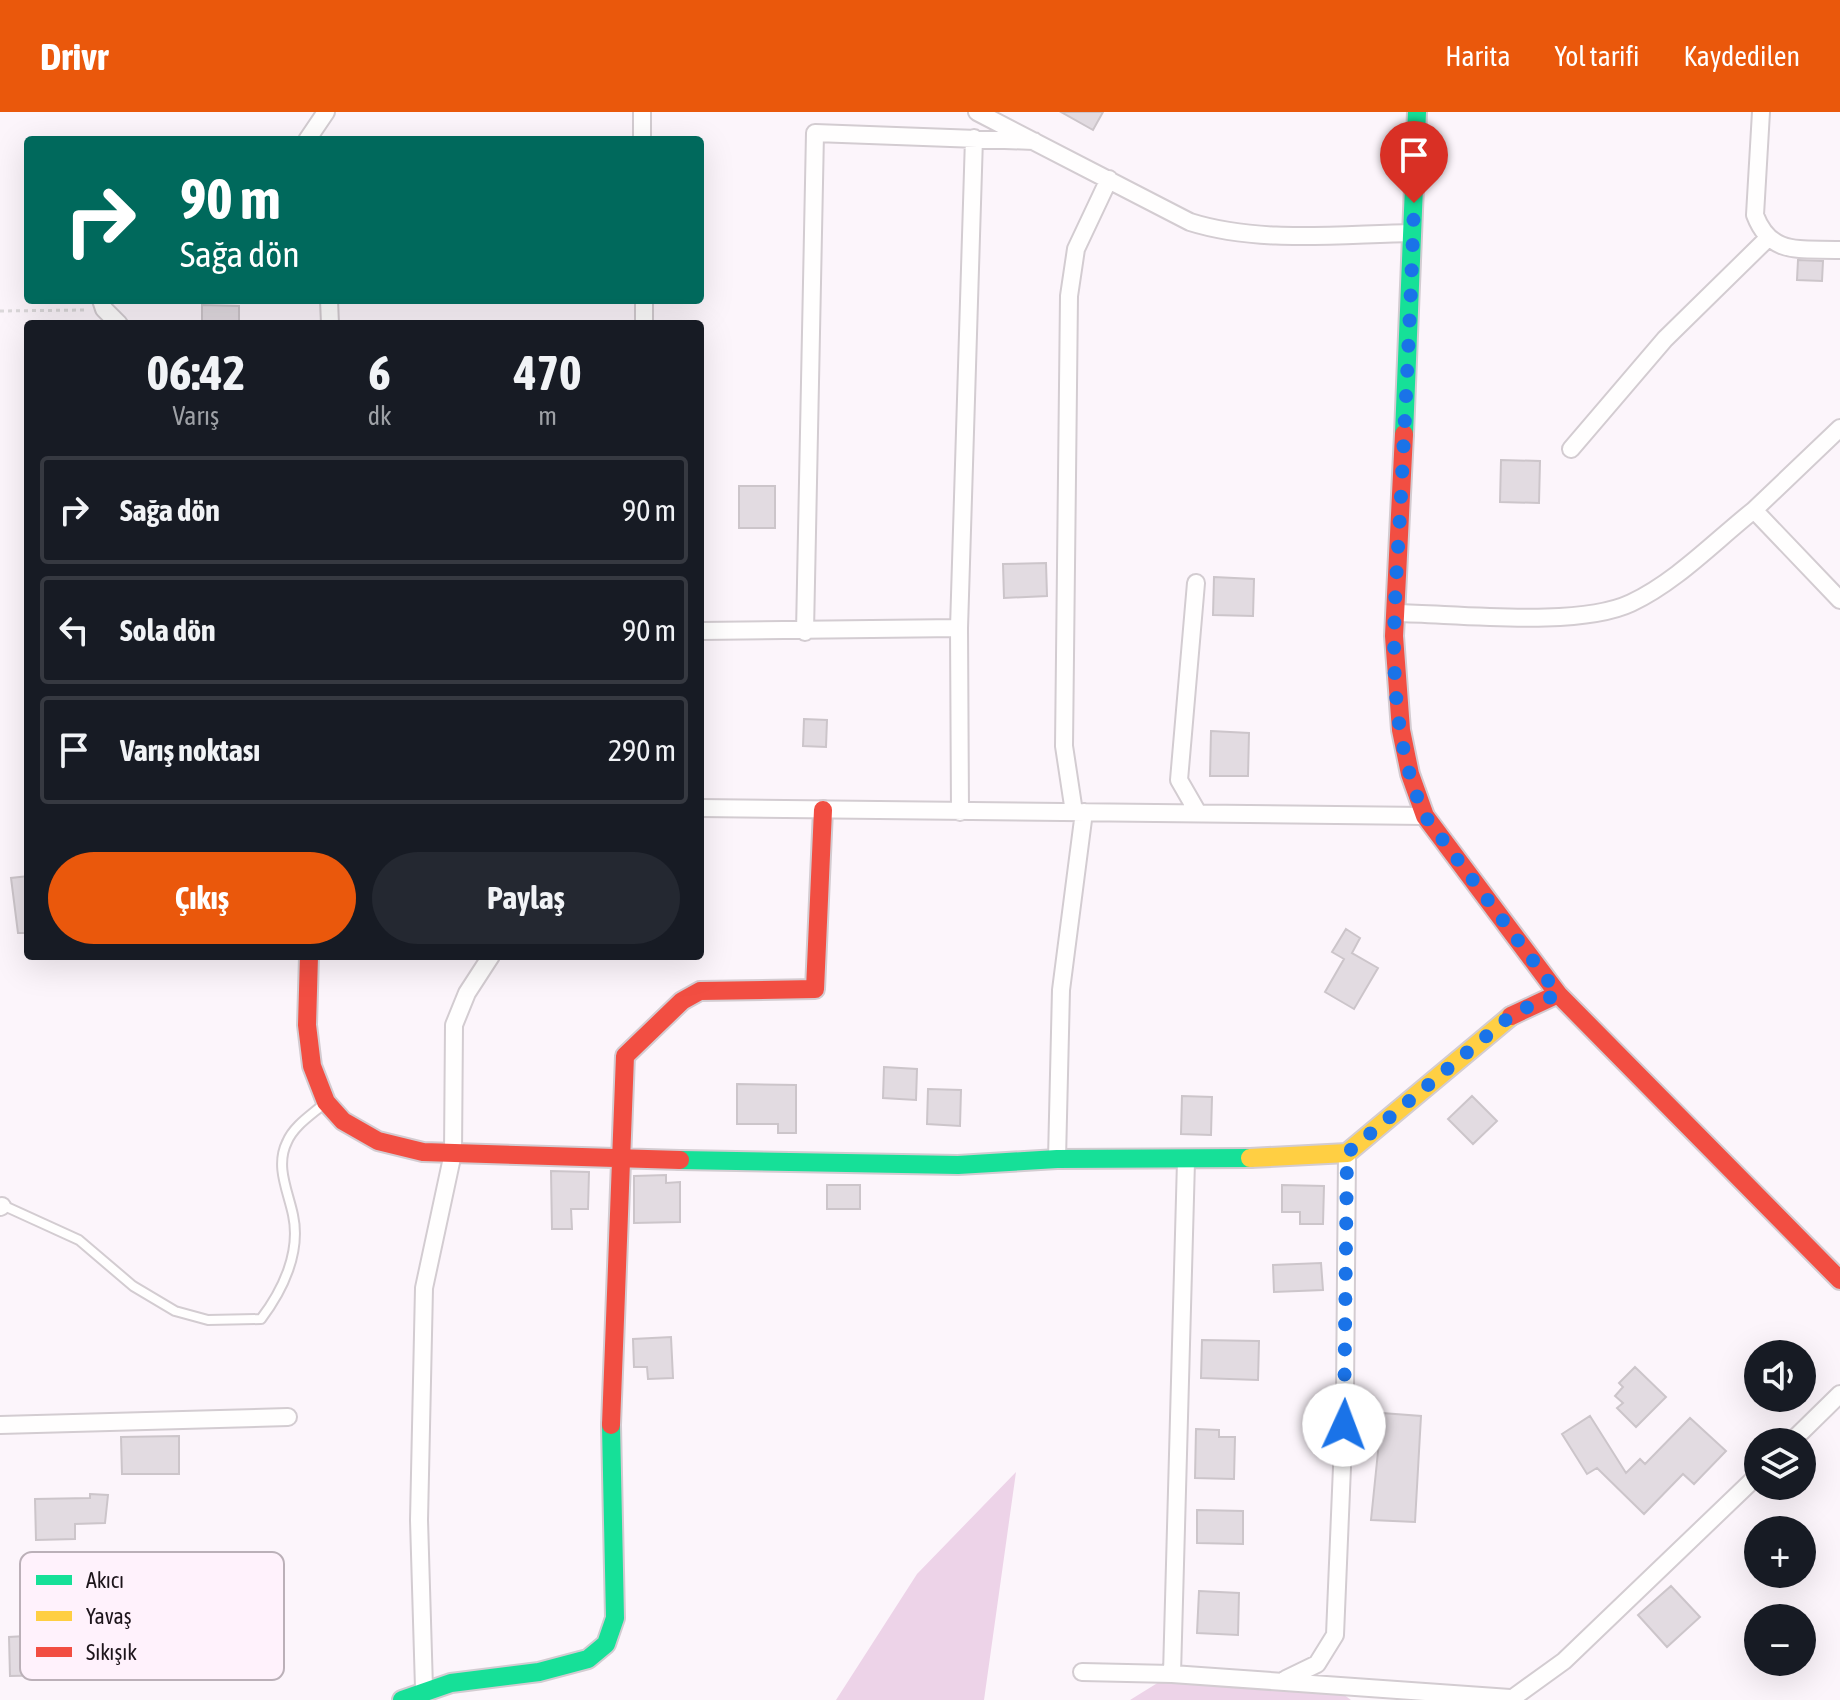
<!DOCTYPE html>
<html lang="tr">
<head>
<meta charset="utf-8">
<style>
  :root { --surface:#171b24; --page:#242831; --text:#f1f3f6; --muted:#9ea1a6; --line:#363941; --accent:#ea580c }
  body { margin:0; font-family:"Asap Condensed",sans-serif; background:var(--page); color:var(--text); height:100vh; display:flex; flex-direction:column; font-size:30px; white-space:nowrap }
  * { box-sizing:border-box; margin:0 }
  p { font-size:26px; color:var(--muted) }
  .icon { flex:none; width:44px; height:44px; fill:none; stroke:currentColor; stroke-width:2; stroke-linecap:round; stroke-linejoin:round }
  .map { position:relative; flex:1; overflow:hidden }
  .drawer { position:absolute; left:24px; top:208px; width:680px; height:640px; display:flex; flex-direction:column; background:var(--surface); border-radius:8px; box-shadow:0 8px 32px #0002 }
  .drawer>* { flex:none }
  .guide { position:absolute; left:24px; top:24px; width:680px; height:168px; border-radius:8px; box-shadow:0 8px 32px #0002; background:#00695c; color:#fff; overflow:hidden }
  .buttons { position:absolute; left:1744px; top:1228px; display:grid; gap:16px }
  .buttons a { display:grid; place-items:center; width:72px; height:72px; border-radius:50%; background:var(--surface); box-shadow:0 8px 32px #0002; font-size:40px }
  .pin { position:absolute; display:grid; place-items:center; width:68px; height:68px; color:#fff; margin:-82px -34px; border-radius:50% 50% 50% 0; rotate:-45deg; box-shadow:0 0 8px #0007 }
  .pin .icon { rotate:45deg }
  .me { position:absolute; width:88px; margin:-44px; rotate:2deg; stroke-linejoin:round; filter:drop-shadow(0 0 6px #0008) }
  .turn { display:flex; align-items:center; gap:28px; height:168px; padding:0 24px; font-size:36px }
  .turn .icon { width:104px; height:104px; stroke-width:2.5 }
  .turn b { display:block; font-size:56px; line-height:68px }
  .eta { display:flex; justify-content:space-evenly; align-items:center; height:136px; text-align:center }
  .eta b { font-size:48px; font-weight:700; line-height:56px }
  .action { display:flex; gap:16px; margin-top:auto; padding:16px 24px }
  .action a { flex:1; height:92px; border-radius:48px; background:var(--accent); color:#fff; font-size:32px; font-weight:700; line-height:92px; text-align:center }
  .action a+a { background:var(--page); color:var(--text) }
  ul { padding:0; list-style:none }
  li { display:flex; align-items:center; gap:24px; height:108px; margin:0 16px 12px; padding:0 8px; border:4px solid var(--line); border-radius:8px }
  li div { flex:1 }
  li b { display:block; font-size:30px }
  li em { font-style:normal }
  header { display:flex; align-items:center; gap:48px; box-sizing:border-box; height:112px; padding:0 40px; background:var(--accent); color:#fff }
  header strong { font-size:38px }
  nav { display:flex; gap:44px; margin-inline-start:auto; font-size:28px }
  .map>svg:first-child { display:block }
</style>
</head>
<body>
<header>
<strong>Drivr</strong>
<nav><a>Harita</a><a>Yol tarifi</a><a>Kaydedilen</a></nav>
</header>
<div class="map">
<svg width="1840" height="1588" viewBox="0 0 1840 1588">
  <rect width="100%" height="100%" fill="#fcf5fb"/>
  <path fill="#edd3e8" d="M1016 1360 984 1588H836L917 1462Z
    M1172 1562 1328 1571 1351 1588H1130Z"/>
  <path fill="#e2dbe1" stroke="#ccc5ca" stroke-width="2" d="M1061 0H1103L1093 18Z
    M1798 148 1823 149 1822 169 1797 168Z
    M202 193 239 194V212H202Z
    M1501 348 1540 349 1539 391 1500 390Z
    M739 374H775V416H739Z
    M1046 451 1047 484 1004 486 1003 452Z
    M1214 465 1254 467 1253 504 1213 503Z
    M804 607 827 608 826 635 803 634Z
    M1211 619 1249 621 1248 664H1210Z
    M28 764V821H18L11 766Z
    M1346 817 1360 826 1352 841 1378 856 1354 897 1325 880 1344 847 1332 840Z
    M884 955 917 957 916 988 883 986Z
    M737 972 796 973V1021H778V1012H737Z
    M928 977 961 978 960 1014 927 1012Z
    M1182 984 1212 985 1211 1023 1181 1022Z
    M1472 984 1497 1009 1473 1032 1448 1007Z
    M551 1059 589 1060 588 1097H571L572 1117H552Z
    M666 1063V1071L680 1070V1110L634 1111V1064Z
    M827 1073H860V1097H827Z
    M1282 1073 1324 1074 1323 1112H1300V1100H1282Z
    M1321 1151 1323 1178 1274 1180 1273 1153Z
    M671 1225 673 1266 648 1267 647 1255H634L633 1227Z
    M1202 1228 1259 1229 1258 1268 1201 1266Z
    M1635 1255 1666 1285 1636 1315 1617 1296 1623 1291 1615 1284 1623 1275 1619 1271Z
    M1382 1301 1421 1304 1415 1410 1371 1408Z
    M1590 1304 1626 1361 1640 1347 1645 1352 1690 1306 1726 1339 1694 1372 1683 1362 1644 1402 1597 1356 1587 1362 1562 1322Z
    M1196 1317 1219 1318V1325H1235L1234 1367 1195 1366Z
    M179 1324V1362H122L121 1325Z
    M90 1382 108 1383 105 1411 75 1412V1427L36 1428 35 1387 90 1386Z
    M1197 1398 1243 1399V1432L1197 1431Z
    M1671 1474 1700 1505 1667 1535 1638 1503Z
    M1199 1479 1239 1481 1238 1523 1197 1521Z
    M114 1519 115 1548 59 1550V1563L10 1564 9 1525Z"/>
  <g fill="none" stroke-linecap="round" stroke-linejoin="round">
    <defs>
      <path id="lane" d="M0 1092 79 1128 133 1174 175 1199 208 1208 261 1207C283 1178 301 1140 293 1103 288 1079 275 1054 287 1030 294 1013 313 1002 326 990"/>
      <path id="street" d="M642 0V28
        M977 0 1190 110C1260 132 1340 122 1413 121
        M1761 0 1755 103C1771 145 1801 136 1840 138
        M307 28 326 0
        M101 188 104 197 119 212
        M329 188 330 212
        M644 188V212
        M1840 316 1754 398 1840 488
        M1571 337 1665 227 1767 127
        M1196 471 1179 668 1198 701
        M1397 501C1458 502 1578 516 1631 491 1676 470 1715 429 1754 398
        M700 519 959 516
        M805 520 815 21 1034 29
        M700 696 1425 704
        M960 700 959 516 974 26
        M1074 700 1064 634 1069 184 1076 137 1109 67
        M1057 1047 1061 878 1084 700
        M1186 1049 1172 1562 1510 1586
        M0 1095 2 1094
        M0 1313 288 1305
        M1791 1330 1840 1282
        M1082 1560 1172 1562
        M1286 1567 1317 1552 1335 1523 1345 1283 1347 1041
        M424 1576 419 1408 424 1176 453 1041 454 913 467 881 491 844
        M1510 1588 1564 1549 1758 1363"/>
      <path id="fast" d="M1404 322 1417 0
        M680 1048 958 1053 1057 1047 1250 1046
        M402 1588 451 1571 539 1560 588 1547 606 1532 615 1506 611 1313"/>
      <path id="slow" d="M1250 1046 1347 1041 1511 904"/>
      <path id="jam" d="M1404 322 1394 524 1401 618 1410 662 1425 704 1558 882
        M309 844 307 913 312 954 326 990 343 1009 378 1029 423 1040 680 1048
        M1511 904 1558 882 1840 1168
        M611 1313 625 944 682 889 700 879 815 877 823 698"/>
    </defs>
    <use href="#lane" stroke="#d3ccd1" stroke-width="12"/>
    <use href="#street" stroke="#d3ccd1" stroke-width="20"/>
    <use href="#fast" stroke="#d3ccd1" stroke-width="22"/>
    <use href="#slow" stroke="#d3ccd1" stroke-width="22"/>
    <use href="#jam" stroke="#d3ccd1" stroke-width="22"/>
    <path stroke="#dcd9db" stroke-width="3" stroke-dasharray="4 4" stroke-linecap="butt" d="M0 199 84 198"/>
    <use href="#lane" stroke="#fffefe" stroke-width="8"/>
    <use href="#street" stroke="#fffefe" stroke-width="16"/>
    <use href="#fast" stroke="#16e098" stroke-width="18"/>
    <use href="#slow" stroke="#ffcf43" stroke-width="18"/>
    <use href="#jam" stroke="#f24e42" stroke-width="18"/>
  </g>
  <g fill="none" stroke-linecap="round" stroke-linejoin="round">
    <path stroke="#1a73e8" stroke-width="14" stroke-dasharray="0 25.2" d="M1344 1313 1347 1041 1514 901 1558 882 1425 704C1380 604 1396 490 1401 384 1406 286 1411 189 1414 91"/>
  </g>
  <rect x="20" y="1440" width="264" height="128" rx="12" fill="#fff2fc" stroke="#bbb0b8" stroke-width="2"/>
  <rect x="36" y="1463" width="36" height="10" fill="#16e098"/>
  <rect x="36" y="1499" width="36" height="10" fill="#ffcf43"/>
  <rect x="36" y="1535" width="36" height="10" fill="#f24e42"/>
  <g font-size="22" fill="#1d151b">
    <text x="86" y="1476">Akıcı</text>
    <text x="86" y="1512">Yavaş</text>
    <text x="86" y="1548">Sıkışık</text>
  </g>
</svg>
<div class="buttons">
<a><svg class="icon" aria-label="sound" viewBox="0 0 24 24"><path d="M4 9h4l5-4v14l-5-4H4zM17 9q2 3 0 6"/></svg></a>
<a><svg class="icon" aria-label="layers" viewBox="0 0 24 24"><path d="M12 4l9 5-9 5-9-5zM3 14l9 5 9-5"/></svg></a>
<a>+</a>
<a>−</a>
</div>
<div class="pin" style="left:1414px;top:91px;background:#d93025"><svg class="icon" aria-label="arrive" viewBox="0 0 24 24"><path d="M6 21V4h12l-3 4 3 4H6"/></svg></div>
<svg class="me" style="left:1344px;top:1313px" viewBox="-20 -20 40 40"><circle r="19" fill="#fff"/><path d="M0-13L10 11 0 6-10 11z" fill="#1a73e8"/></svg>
<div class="guide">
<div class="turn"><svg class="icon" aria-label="right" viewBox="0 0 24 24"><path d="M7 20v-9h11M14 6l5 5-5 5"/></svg><div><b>90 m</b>Sağa dön</div></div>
</div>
<section class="drawer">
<div class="eta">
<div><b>06:42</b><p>Varış</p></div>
<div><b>6</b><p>dk</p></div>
<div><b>470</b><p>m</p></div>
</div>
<ul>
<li><svg class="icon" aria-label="right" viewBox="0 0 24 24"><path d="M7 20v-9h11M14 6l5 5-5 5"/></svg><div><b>Sağa dön</b></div><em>90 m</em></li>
<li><svg class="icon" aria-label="left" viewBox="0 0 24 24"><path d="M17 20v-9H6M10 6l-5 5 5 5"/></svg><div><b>Sola dön</b></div><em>90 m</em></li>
<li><svg class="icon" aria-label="arrive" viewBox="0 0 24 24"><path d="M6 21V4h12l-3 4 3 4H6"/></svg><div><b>Varış noktası</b></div><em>290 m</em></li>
</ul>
<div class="action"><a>Çıkış</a><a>Paylaş</a></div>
</section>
</div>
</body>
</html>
